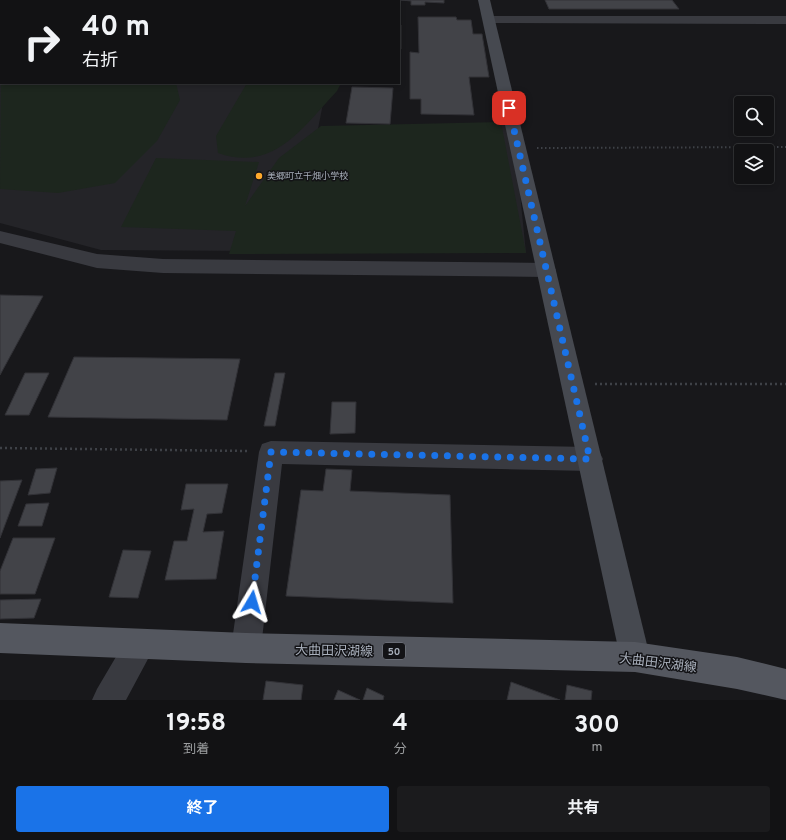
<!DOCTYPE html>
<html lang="ja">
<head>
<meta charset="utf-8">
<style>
  :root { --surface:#121214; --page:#1b1b1d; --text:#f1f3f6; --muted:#9c9ea0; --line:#313234; --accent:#1a73e8 }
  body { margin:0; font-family:Overpass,"Noto Sans JP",sans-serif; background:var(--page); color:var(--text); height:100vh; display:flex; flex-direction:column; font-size:15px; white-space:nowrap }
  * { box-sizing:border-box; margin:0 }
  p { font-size:13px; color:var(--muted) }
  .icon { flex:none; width:22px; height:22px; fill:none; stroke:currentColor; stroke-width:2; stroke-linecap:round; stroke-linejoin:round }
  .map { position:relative; height:700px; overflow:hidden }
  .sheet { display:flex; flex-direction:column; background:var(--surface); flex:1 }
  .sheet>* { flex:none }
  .top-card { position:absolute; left:0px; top:0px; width:400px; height:84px; box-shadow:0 2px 6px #0003,0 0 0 1px var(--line); background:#121214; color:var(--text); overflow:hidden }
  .fabs { position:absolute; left:734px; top:96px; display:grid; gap:8px }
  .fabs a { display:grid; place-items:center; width:40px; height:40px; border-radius:4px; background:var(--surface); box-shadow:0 2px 6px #0003,0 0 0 1px var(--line); font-size:20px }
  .pin { position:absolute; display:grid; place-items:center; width:34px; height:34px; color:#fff; margin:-17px; border-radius:8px; box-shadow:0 2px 6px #0006 }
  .me { position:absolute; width:44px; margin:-22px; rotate:7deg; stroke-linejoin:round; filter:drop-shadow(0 0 3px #0008) }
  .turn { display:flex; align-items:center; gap:14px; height:84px; padding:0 16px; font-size:18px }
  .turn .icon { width:52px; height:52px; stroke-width:2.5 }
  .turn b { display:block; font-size:28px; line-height:34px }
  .eta { display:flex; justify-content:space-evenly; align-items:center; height:68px; text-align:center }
  .eta b { font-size:24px; font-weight:700; line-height:28px }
  .button { display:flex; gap:8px; margin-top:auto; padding:8px 16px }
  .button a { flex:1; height:46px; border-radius:4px; background:var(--accent); color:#fff; font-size:16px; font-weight:700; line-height:46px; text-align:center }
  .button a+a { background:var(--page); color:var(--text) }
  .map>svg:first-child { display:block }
</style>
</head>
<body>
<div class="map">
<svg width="786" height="700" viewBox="0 0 786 700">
  <rect width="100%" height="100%" fill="#18181b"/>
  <path fill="#242428" d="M0 23 1 83H327L318 129 513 124 526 253 101 250 0 223Z"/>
  <path fill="#1d261e" d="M227 0H371L372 1H219Z
    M1 57V83H176L180 100 157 141 115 183 58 193 0 189Z
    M247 83H341L337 91C303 127 274 173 218 153L216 136Z
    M501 122 526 253 229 254 236 231 121 227 156 158 259 162 245 206 279 158 321 126Z"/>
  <path fill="#424348" stroke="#323237" d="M401 0H444V3L425 2V5H411V1Z
    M545 0H672L679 9H549Z
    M418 17H456L457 20H471L473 34H482L489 77H469L474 115 421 114V99H410V52L419 53Z
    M399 25H401V49L399 48Z
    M352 87 393 88 390 124 346 123Z
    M0 295 43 296 0 375Z
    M74 357 240 359 227 420 48 417Z
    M25 373H49L29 415H5Z
    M275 373H285L275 426H264Z
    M332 402H356L355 433 330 434Z
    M57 468 50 493 28 495 36 469Z
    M326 469 352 470 350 491 450 495 453 603 286 596 301 490 323 491Z
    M22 480 0 538V481Z
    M186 484H228L222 513 207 514 203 532 224 531 216 579 165 580 174 541H187L194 509 181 510Z
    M49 503 42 526H18L26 504Z
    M13 538H55L35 594H0V571Z
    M123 550 151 551 138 598 109 597Z
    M41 599 34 618 0 619V600Z
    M266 681 303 685 301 700H263Z
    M511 682 560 700H507Z
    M567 685 592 691 591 700H565Z
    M367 688 384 696 383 700H363Z
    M338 690 360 700H334Z"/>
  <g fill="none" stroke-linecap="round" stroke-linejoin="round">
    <path stroke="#3e4147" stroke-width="2" stroke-dasharray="1.5 2.5" stroke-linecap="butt" d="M537 148 786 147"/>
    <path stroke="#3e4147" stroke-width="2.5" stroke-dasharray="2 3" stroke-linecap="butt" d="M595 384H786
      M0 448 248 451"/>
    <path fill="#393a40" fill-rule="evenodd" d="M0 14H1V22H0Z
      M489 16H786V24L485 23 483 20 485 17Z
      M0 45H1L0 54Z
      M0 231 97 254 163 259 546 263 553 265 556 270 553 275 546 277 163 273 97 268 0 243Z
      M271 441 590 447 599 451 603 459 599 467 590 471 282 464 261 648 257 659 246 663 235 659 231 648 259 452 262 444Z
      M141 629 152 633 156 644 126 700H92L97 689 130 633Z"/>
    <path fill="#464950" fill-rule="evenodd" d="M478 0H490L650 657 646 668 635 672 624 668 620 657Z"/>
    <path fill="#54575f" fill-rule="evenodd" d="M0 623 246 633 635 642 737 657 786 669V700L737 689 635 672 246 663 0 653Z"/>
  </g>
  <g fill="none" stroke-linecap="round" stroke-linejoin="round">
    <path stroke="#1a73e8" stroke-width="7" stroke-dasharray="0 12.6" d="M252 602 271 452 590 459 509 108"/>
  </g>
  <circle fill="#ffaa2c" stroke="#131316" stroke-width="1.5" cx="259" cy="176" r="4"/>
  <g text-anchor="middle" stroke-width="3" stroke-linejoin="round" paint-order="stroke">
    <g font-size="9" fill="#a9b0bc" stroke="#131316" text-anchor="start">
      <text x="267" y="179">美郷町立千畑小学校</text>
    </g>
    <rect fill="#131316" stroke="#7c818a" stroke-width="1" x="383" y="643" width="22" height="16" rx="3"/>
    <g font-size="10" font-weight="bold" fill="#a9b0bc">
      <text x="394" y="655">50</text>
    </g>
    <g font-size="13" fill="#a9b0bc" stroke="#131316">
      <text transform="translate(334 650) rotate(1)" y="5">大曲田沢湖線</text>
      <text transform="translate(658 662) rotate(7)" y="5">大曲田沢湖線</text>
    </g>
  </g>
</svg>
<div class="fabs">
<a><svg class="icon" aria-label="search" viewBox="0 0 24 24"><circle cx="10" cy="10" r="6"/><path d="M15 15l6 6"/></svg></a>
<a><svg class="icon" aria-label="layers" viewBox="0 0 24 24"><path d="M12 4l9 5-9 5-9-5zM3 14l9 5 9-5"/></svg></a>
</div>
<div class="pin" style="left:509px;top:108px;background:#d93025"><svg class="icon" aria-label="arrive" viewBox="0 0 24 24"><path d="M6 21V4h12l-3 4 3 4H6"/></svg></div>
<svg class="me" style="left:252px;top:602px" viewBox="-20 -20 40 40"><path d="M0-17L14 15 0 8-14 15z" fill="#1a73e8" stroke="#fff" stroke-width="4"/></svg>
<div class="top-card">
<div class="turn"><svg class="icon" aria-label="right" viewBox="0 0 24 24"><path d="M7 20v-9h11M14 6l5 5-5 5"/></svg><div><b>40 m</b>右折</div></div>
</div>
</div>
<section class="sheet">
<div class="eta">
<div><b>19:58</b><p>到着</p></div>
<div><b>4</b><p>分</p></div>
<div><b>300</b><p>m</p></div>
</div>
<div class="button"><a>終了</a><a>共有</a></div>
</section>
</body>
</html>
